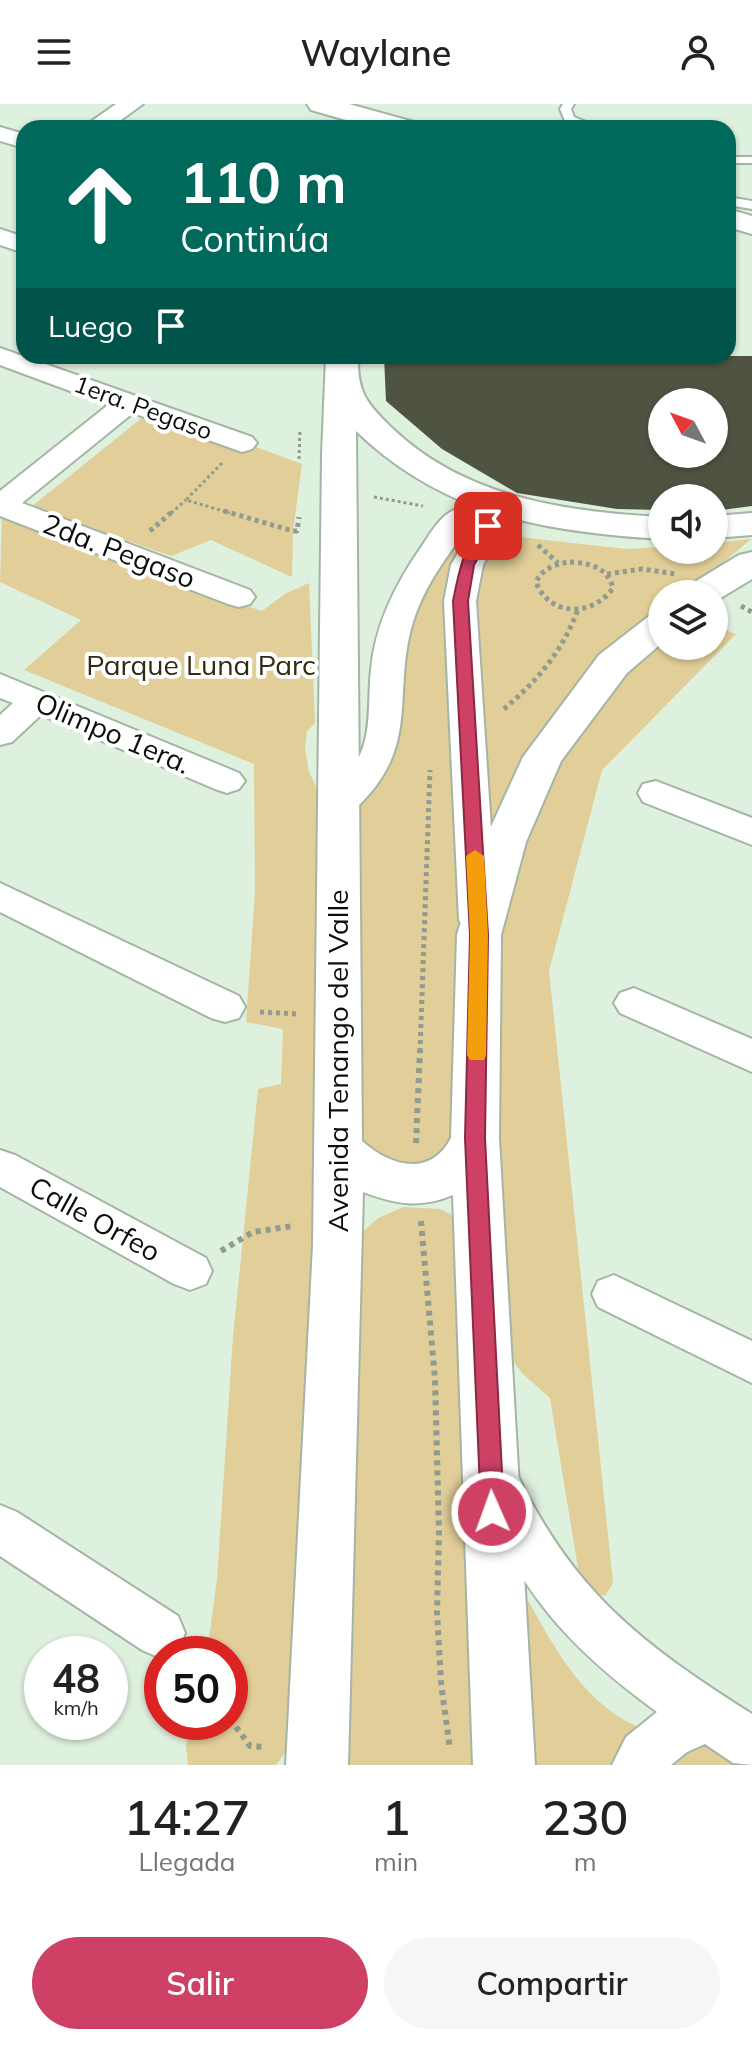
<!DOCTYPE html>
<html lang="es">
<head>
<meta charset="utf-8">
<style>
  :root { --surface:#fff; --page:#f6f6f6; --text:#222; --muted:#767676; --accent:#cf4065 }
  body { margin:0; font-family:Mulish,sans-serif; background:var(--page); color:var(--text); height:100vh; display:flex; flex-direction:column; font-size:30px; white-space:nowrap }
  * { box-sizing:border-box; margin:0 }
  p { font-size:26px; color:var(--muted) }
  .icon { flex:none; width:44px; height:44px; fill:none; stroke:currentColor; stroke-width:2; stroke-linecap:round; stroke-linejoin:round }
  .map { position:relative; height:1661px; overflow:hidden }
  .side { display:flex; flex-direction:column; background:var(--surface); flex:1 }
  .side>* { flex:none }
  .guide { position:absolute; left:16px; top:16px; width:720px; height:244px; border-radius:24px; box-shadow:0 2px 6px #0004; background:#00695c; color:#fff; overflow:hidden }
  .needle { width:52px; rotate:311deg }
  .tools { position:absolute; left:648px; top:284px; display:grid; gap:16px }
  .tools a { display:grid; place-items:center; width:80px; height:80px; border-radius:50%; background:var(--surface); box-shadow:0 2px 6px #0004; font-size:40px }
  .speed { position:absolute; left:24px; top:1532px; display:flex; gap:16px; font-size:40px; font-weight:700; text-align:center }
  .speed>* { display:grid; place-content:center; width:104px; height:104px; border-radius:50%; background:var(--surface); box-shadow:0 2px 6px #0004; line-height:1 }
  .speed small { font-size:20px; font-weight:400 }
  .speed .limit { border:12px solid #d22; background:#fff; color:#111 }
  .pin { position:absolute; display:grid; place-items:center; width:68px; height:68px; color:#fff; margin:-34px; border-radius:16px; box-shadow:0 4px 12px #0006 }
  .me { position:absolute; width:88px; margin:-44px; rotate:358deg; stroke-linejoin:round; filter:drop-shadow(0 0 6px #0008) }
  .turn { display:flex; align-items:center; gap:28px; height:168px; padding:0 32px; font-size:36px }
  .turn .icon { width:104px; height:104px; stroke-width:2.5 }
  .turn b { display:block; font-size:56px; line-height:68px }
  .then { display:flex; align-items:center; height:76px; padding:0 32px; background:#0003; gap:16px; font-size:30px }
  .eta { display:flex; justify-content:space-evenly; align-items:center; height:136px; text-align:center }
  .eta b { font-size:48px; font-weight:600; line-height:56px }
  .cta { display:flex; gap:16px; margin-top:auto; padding:16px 32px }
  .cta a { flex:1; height:92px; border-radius:48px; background:var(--accent); color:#fff; font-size:32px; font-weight:600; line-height:92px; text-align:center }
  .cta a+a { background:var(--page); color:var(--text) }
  header { display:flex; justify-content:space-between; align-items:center; height:104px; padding:0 32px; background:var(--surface); font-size:36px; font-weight:600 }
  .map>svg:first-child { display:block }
</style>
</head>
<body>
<header><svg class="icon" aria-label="menu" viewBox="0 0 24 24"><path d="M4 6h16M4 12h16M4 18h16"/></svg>Waylane<svg class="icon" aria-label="person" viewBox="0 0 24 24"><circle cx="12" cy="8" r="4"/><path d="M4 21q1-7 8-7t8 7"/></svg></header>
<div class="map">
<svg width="752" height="1661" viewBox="0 0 752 1661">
  <rect width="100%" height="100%" fill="#def0de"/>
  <path fill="#e1ce98" d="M153 305 302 360 293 427 292 473 211 436 171 452 31 403Z
    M2 411 134 464 262 507 285 490 309 479 315 619 307 627 305 644 309 668 329 709 327 878 291 1641 276 1661H188L186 1641 196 1618H230V1550H207L217 1475 233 1233 258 985 281 980 283 925 246 918 255 787 254 660 24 566 81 516 0 478Z
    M461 427 472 430 466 998 440 1063 360 1066 355 708 407 511Z
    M510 432 626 445 662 443V446H714V439L751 435 686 490H662V509L606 555 486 778 474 508 482 452 496 436Z
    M714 521 736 530 602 666 549 867 613 1479 605 1492 583 1487 578 1464 550 1294 523 1270 508 1251 488 839 550 657 662 528V542H714Z
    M404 1103 440 1105 460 1115 488 1661H349L357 1133 378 1114Z
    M520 1482C550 1535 579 1597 638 1623L619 1661H526Z
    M709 1626 752 1661H654Z"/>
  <path fill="#4f5341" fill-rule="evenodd" d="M384 252H752V402L714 407V394H662V406L617 405 517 389 442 345 386 297ZM662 298H714V350H662Z"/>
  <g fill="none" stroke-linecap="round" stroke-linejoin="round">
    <defs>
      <path id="service" d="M563 0H574L571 5 574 13 601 24H584L565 17 560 5Z
        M728 53H752V59H728Z
        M728 93 752 97V105L728 101Z"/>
      <path id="minor" d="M116 0H143L110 24H82Z
        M0 23 24 30V44L0 37Z
        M0 125 24 133V149L0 141Z
        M0 244 252 333 257 339 252 345 242 348 133 309 22 399 250 486 255 493 250 500 239 503 228 500 0 412V387L108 301 0 261Z
        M460 404 471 407 475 413C451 448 426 477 413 518 392 587 420 638 363 697 351 709 344 714 326 709L321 700C334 678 357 666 364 640 371 617 368 591 371 566 375 520 396 479 422 442 432 427 442 408 460 404Z
        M488 413 499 416 503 422 483 461 476 497 497 816 491 826 478 830 465 826 459 816 444 497 451 461 477 416Z
        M0 570 239 669 245 677 239 685 227 689 215 685 41 611 12 638 0 641V611L13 599 0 594Z
        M656 677 752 714V741L643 698 638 689 643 680Z
        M0 779 239 892 245 903 239 914 225 918 211 914 0 808Z
        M634 884 752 935V968L620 909 614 899 620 889Z
        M0 1046 15 1051 206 1154 212 1167 206 1180 190 1186 174 1180 0 1083Z
        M614 1171 752 1237V1279L598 1203 592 1190 598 1177Z
        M500 1364 517 1370C574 1489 643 1541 752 1610V1661L733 1659 705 1640 687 1648 671 1661H612L626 1633 657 1608C564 1540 523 1490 476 1386L483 1370Z
        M0 1401 17 1408 178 1512 185 1529 178 1546 162 1550 160 1554 142 1546 0 1452Z"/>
      <path id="secondary" d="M307 0H349L414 18 418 24H374L311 6Z
        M728 105 752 112V130L728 123Z
        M326 252H358C357 289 367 300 393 325 466 394 566 408 662 413V435C545 428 443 411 356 327L362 1037C390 1062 430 1074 451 1034L457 831 484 738 523 653 599 551 649 512 662 508V539L627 569 561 657 526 738 501 831 499 1034 535 1661H473L453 1091C420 1105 395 1100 363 1088L348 1661H286L313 1141 322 351Z
        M752 409V431L714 434V412Z
        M752 448V475L714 498V490H683L688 482 739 451Z"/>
    </defs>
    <use href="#service" stroke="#a4b5a4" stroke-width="4"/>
    <use href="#minor" stroke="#a4b5a4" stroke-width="4"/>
    <use href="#secondary" stroke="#a4b5a4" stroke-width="4"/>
    <path stroke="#8f9c8f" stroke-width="3" stroke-dasharray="3 3" stroke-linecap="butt" d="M299 355 300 325
      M222 359 186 396 230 409
      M374 393 423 402
      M171 409 186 396"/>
    <path stroke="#8f9c8f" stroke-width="5" stroke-dasharray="4 4" stroke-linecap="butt" d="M224 407 293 427H297L299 413
      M150 427 173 407
      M538 441 558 459
      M570 458C590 459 607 463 613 484 593 513 549 513 536 478 543 464 555 460 570 458Z
      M607 470 642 465 676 470
      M741 502 752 508
      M504 605C537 577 563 547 578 505
      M260 908 298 910
      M420 948 430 666"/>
    <path stroke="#8f9c8f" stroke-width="6" stroke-dasharray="5 5" stroke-linecap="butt" d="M416 1039 420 946
      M421 1117 435 1275 439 1428 437 1507 441 1579 450 1645
      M221 1147 253 1128 293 1122
      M230 1615 250 1642 266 1643"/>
    <use href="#service" fill="#fff" fill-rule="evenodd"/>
    <use href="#minor" fill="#fff" fill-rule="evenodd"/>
    <use href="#secondary" fill="#fff" fill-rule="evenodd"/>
  </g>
  <path fill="#cf4065" stroke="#872a42" stroke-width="2" d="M488 417 495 422 474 461 468 497 488 831 485 1034 504 1408 501 1415 492 1418 484 1415 481 1408 465 1034 470 831 453 497C457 476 467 425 488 417Z"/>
  <path fill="#f59e0b" d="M475 746 484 752 488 831 486 951 484 956H470L467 951 470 831 466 752Z"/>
  <g text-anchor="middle" stroke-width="8" stroke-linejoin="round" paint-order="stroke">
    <g font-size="24" fill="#0a0f0a" stroke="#fff">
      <text transform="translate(143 304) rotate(20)" y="8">1era. Pegaso</text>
    </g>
    <g font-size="28" fill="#0a0f0a" stroke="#fff">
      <text transform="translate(119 447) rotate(21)" y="10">2da. Pegaso</text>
      <text transform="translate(113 629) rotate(23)" y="10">Olimpo 1era.</text>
      <text transform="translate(338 957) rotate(-90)" y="10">Avenida Tenango del Valle</text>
      <text transform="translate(95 1115) rotate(29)" y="10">Calle Orfeo</text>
    </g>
    <g font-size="28" fill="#332a10" stroke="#fff">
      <text x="201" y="571">Parque Luna Parc</text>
    </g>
  </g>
</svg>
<div class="tools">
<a><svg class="needle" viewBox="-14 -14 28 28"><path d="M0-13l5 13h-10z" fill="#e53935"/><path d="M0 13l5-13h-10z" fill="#767676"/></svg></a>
<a><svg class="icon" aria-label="sound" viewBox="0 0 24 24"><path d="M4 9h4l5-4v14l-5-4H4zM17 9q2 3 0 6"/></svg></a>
<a><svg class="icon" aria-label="layers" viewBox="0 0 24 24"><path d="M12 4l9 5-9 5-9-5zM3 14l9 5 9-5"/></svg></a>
</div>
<div class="speed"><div>48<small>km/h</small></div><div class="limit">50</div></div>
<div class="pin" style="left:488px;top:422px;background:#d93025"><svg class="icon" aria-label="arrive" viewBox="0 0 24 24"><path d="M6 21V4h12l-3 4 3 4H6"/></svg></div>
<svg class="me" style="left:492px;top:1408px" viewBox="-20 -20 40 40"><circle r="17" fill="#cf4065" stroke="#fff" stroke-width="3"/><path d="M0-11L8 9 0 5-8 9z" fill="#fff"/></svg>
<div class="guide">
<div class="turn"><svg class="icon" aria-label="ahead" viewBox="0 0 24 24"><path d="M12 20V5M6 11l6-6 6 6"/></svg><div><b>110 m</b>Continúa</div></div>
<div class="then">Luego<svg class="icon" aria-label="arrive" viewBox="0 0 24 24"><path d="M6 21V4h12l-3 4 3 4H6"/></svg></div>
</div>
</div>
<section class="side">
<div class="eta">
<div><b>14:27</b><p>Llegada</p></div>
<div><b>1</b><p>min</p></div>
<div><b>230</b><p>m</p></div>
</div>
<div class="cta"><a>Salir</a><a>Compartir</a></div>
</section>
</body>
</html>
